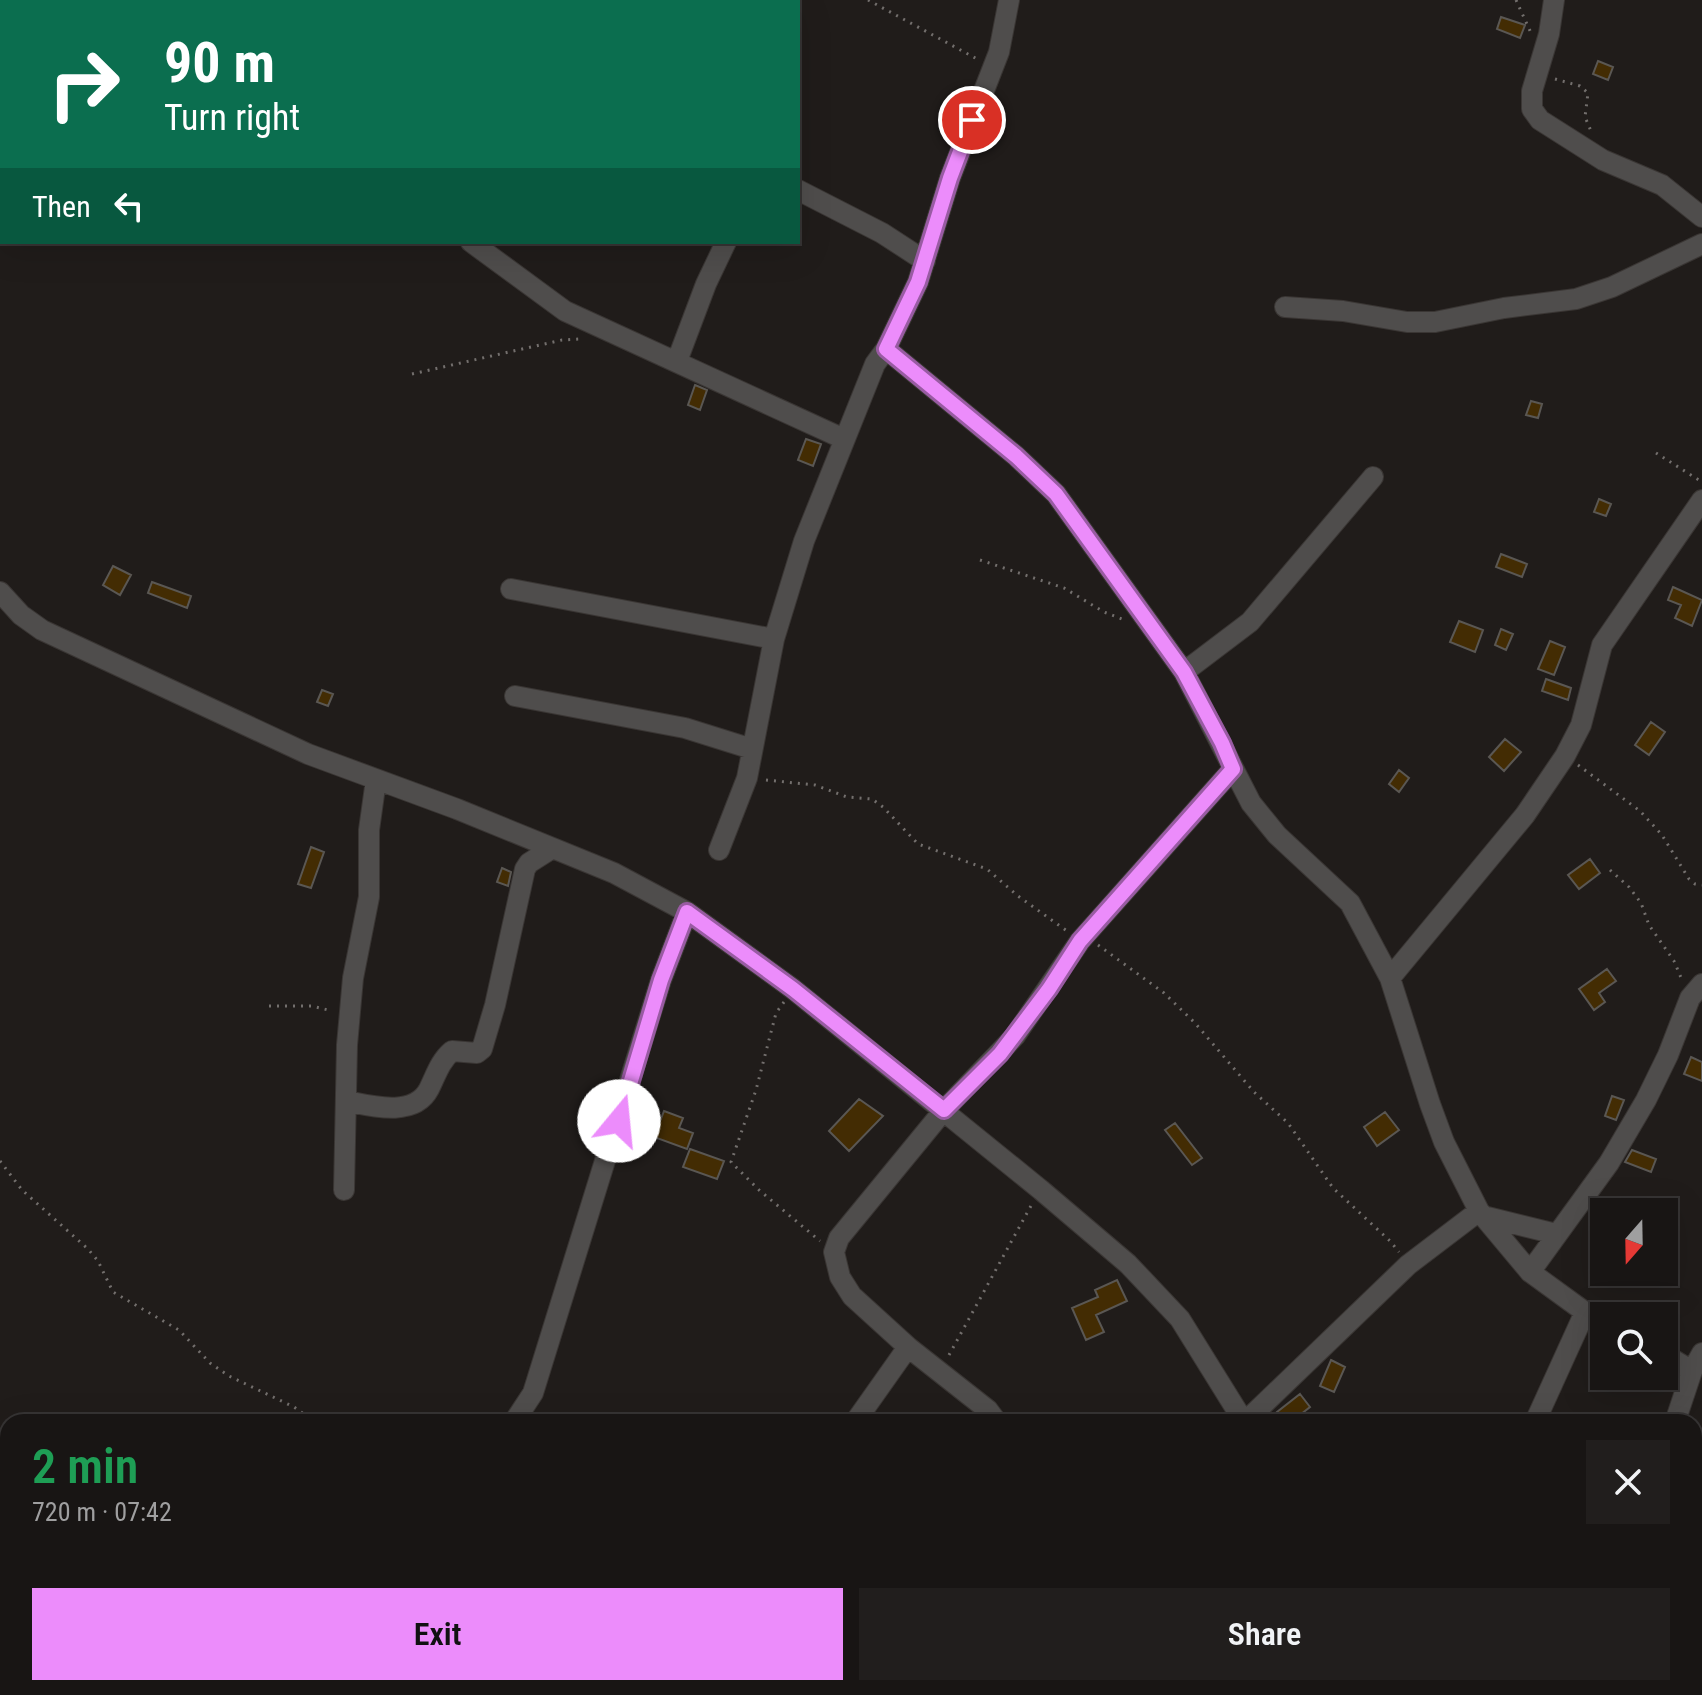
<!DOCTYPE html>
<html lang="en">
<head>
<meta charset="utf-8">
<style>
  :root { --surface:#181514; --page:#211e1d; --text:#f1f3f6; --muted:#9f9fa0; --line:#363434; --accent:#ec8cfb }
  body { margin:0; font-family:"Roboto Condensed",sans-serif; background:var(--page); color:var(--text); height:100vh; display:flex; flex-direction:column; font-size:30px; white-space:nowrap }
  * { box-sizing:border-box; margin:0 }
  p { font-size:26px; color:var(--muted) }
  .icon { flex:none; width:44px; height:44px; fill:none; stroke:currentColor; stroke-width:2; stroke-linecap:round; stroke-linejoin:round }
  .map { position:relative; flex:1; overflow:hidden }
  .drawer { position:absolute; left:0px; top:1414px; width:1702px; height:282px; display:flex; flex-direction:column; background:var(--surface); border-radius:24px 24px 0 0; box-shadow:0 8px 32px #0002,0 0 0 2px var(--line) }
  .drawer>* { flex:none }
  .top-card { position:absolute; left:0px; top:0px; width:800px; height:244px; box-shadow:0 8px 32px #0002,0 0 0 2px var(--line); background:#0b6e4f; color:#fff; overflow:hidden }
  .needle { width:52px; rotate:200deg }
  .buttons { position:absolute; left:1590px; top:1198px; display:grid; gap:16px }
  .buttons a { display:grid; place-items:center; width:88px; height:88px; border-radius:0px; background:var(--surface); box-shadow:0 8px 32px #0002,0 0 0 2px var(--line); font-size:40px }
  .pin { position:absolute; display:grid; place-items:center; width:68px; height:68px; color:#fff; margin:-34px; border:4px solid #fff; border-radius:50%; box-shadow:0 2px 8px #0007 }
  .me { position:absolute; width:88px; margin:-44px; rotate:17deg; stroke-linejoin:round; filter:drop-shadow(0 0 6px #0008) }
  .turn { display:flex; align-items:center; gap:28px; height:168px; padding:0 32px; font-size:36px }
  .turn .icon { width:104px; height:104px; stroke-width:2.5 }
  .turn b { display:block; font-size:56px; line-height:68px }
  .then { display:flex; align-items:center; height:76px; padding:0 32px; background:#0003; gap:16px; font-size:30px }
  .round { display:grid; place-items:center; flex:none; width:84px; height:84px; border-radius:0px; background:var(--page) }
  .summary { display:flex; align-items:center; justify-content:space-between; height:136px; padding:0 32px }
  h1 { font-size:48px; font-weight:600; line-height:60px; color:#1e9e55 }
  .cta { display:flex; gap:16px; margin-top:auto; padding:16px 32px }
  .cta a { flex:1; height:92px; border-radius:0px; background:var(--accent); color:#111; font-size:32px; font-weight:600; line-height:92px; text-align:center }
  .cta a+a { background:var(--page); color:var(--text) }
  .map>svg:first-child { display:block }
</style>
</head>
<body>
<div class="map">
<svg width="1702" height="1695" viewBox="0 0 1702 1695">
  <rect width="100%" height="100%" fill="#201c1a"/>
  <path fill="#432c03" stroke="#5a5753" stroke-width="2" d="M1501 17 1525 25 1520 38 1497 29Z
    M1598 61 1613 67 1608 80 1593 74Z
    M695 385 707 390 700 410 688 405Z
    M1531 401 1542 404 1538 418 1526 415Z
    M806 439 821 444 813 466 798 460Z
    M1599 499 1611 504 1606 516 1594 512Z
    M1501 554 1527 564 1522 577 1496 567Z
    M113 566 131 575 120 595 103 585Z
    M152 582 191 596 187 608 148 593Z
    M1673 587 1702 600 1692 626 1675 618 1681 605 1668 600Z
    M1459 621 1483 630 1475 652 1450 642Z
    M1501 629 1513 634 1506 650 1495 645Z
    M1550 641 1565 647 1554 675 1538 669Z
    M1546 679 1571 688 1568 700 1542 691Z
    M322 690 333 694 328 706 317 702Z
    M1651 722 1665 732 1649 755 1635 745Z
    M1505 739 1521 752 1504 771 1489 757Z
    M1399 770 1409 778 1399 792 1389 784Z
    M311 847 324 852 311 888 298 884Z
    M1590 859 1600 873 1579 889 1568 875Z
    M502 868 511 872 508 886 497 882Z
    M1607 969 1616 981 1599 993 1605 1002 1594 1010 1579 989Z
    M1691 1057 1702 1062V1081L1684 1074Z
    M1612 1096 1624 1100 1616 1120 1605 1116Z
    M859 1099 883 1116 849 1151 829 1131Z
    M664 1111 683 1118 679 1128 693 1133 687 1149 654 1137Z
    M1385 1112 1399 1130 1377 1146 1364 1127Z
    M1175 1123 1202 1158 1192 1165 1165 1130Z
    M690 1149 724 1161 717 1179 683 1167Z
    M1632 1150 1656 1159 1651 1172 1625 1162Z
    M1117 1280 1127 1301 1096 1315 1104 1332 1086 1340 1072 1308 1098 1297 1095 1290Z
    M1331 1360 1345 1367 1334 1392 1320 1386Z
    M1300 1394 1310 1407 1291 1422H1284L1277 1412Z"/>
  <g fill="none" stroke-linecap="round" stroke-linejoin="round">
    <defs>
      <path id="minor" d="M1554 0 1549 34 1532 91V109L1540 120 1603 160 1662 185 1702 217
        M0 101 2 99
        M798 190 882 233 925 261
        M471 242 565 311 844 439
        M1285 307 1343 311 1407 322H1435L1504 308 1576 299 1612 287 1702 244
        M886 349 1016 456 1056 494 1184 672 1251 803 1277 835 1350 903 1390 978 1430 1104 1444 1142 1479 1211 1530 1272 1585 1312 1604 1321
        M677 361 706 284 726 242
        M511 589 774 639
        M0 592 21 615 42 630 308 754 457 809 614 873 687 912 793 989 1041 1190 1128 1264 1180 1319 1244 1422
        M1184 672 1250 622 1373 477
        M515 696 685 728 752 749
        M719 850 747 778 774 639 804 541 875 364 886 349 918 282 950 178 999 52 1009 0
        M1390 978 1525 815 1565 756 1581 725 1602 645 1702 500
        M346 1101C371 1106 414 1118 429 1089 436 1075 440 1061 452 1051L477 1053 482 1049 495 1005 525 869 529 863 551 849
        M344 1190 347 1045 353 978 369 897V830L376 780
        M1483 1216 1556 1234
        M1530 1272 1609 1163 1646 1100 1668 1055 1690 998 1702 984
        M1664 1354 1692 1371
        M514 1422 533 1393 661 980 687 912
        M855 1422 908 1347
        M997 1422 988 1410 908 1347 852 1296 840 1277 834 1252 839 1238 944 1110 1015 1036 1080 941 1233 769
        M1245 1422 1408 1265 1479 1211
        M1535 1422 1585 1312
        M1675 1422 1692 1371 1702 1353
        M1694 1475 1702 1479
        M1694 1674 1702 1677
        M652 1688 665 1695
        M1485 1688 1497 1695
        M1000 1695 1002 1688
        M1320 1695 1323 1688
        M1579 1695 1582 1688"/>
    </defs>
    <use href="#minor" stroke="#3a3634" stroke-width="22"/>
    <path stroke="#736f6d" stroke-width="3" stroke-dasharray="2 6" stroke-linecap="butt" d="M868 0 979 60
      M1516 0 1531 33
      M1555 79 1580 86 1588 93 1585 117 1591 131
      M412 374 562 340 579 339
      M1656 453 1702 482
      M980 560 1064 588 1104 612 1122 619
      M1578 765 1640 811 1662 835 1689 879 1695 884 1702 885
      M766 780 815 785 847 797 872 799 883 807 918 844 987 869 1018 896 1067 931
      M1610 870 1629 887 1641 903 1649 925 1674 961 1682 980
      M1098 945 1164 993 1195 1023 1254 1092 1288 1123 1333 1188 1390 1241 1399 1252
      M784 1002 776 1013 756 1090 731 1162 759 1190 820 1241
      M269 1006H312L332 1011
      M0 1161 22 1190 88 1249 98 1261 113 1292 179 1330 210 1363 229 1376 294 1407 315 1422
      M949 1355 1032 1204
      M0 1603 8 1604
      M346 1695 367 1688
      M543 1695 544 1688"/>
    <use href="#minor" stroke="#4f4d4c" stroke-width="20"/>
  </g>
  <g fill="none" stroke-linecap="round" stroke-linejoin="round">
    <defs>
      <path id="route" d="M619 1121 661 980 687 912 793 989 944 1110 1000 1054 1049 989 1080 941 1233 769 1222 743 1184 672 1056 494 1016 456 886 349 918 282 950 178 972 120"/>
    </defs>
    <use href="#route" stroke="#995ba3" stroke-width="20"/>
    <use href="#route" stroke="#ec8cfb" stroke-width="14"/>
  </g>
</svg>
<div class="buttons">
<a><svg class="needle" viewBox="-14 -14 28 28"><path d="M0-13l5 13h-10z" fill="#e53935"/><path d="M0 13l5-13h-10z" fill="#9f9fa0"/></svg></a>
<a><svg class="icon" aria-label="search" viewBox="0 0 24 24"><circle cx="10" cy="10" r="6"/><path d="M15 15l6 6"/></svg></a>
</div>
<div class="pin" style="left:972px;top:120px;background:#d93025"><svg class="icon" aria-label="arrive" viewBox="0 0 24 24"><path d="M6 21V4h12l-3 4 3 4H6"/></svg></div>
<svg class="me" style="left:619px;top:1121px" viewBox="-20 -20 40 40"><circle r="19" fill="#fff"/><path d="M0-13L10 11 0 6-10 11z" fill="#ec8cfb"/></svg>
<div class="top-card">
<div class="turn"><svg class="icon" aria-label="right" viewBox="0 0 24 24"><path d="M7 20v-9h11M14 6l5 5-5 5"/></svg><div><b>90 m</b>Turn right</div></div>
<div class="then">Then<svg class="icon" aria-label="left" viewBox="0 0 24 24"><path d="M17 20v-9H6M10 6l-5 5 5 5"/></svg></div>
</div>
<section class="drawer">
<div class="summary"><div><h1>2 min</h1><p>720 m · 07:42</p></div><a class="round"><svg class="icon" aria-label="close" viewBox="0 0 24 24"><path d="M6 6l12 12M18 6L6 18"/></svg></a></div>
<div class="cta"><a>Exit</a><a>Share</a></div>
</section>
</div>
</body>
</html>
